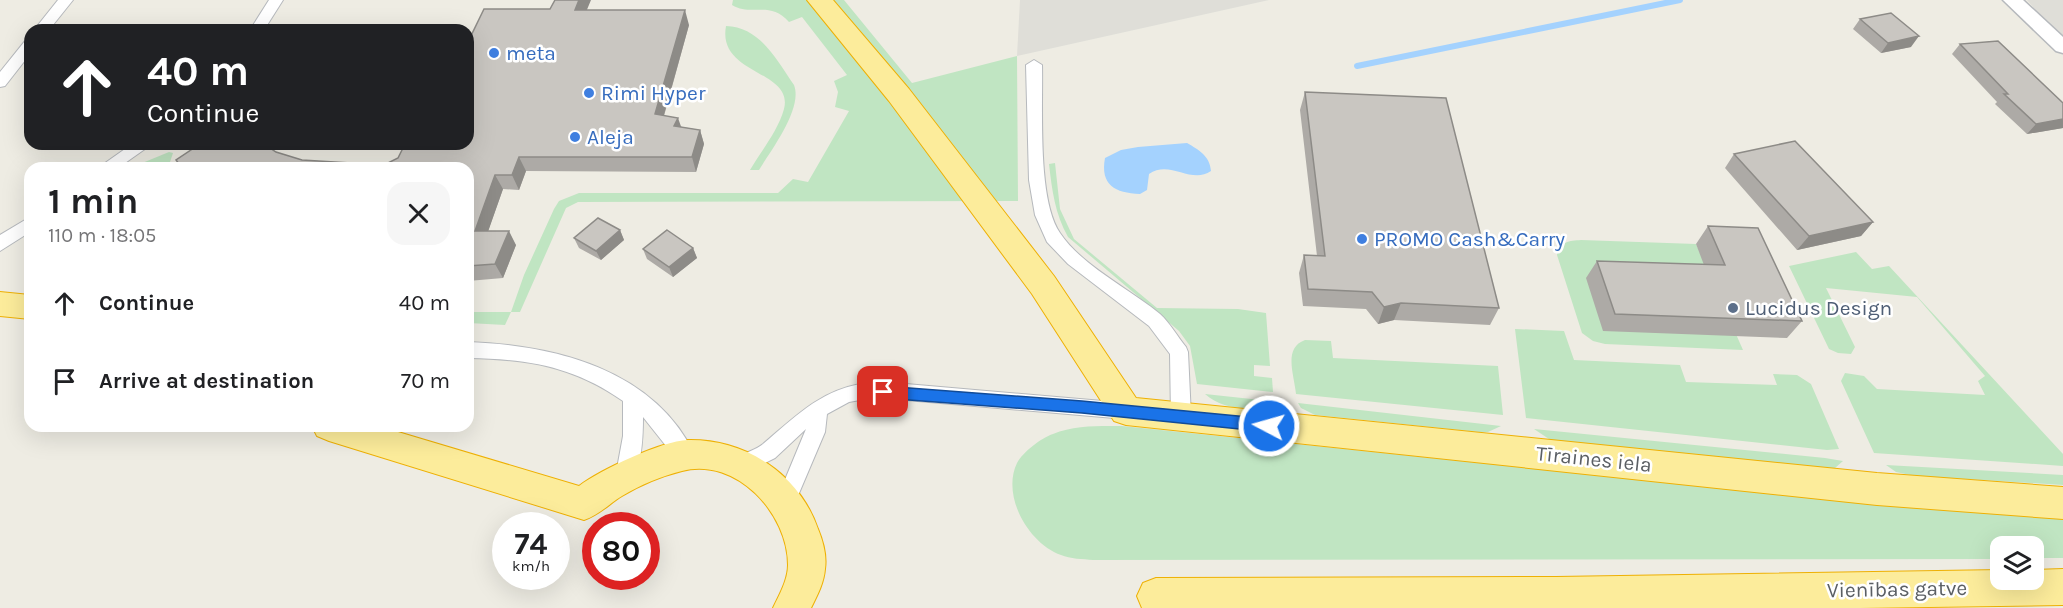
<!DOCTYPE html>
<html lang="en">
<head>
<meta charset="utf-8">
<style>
  :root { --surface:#fff; --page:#f6f6f6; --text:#202124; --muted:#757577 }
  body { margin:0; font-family:Karla,sans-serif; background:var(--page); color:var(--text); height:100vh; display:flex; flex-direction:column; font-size:22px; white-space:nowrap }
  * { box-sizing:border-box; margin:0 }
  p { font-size:20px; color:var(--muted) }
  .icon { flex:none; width:33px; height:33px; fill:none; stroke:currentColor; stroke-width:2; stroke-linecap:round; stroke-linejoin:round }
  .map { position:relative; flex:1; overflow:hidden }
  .details { position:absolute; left:24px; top:162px; width:450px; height:270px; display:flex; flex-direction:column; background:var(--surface); border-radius:18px; box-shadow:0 6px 24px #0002 }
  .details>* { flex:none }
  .hud { position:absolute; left:24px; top:24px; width:450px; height:126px; border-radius:18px; box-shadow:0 6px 24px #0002; background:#202124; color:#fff; overflow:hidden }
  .controls { position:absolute; left:1990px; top:536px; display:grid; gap:12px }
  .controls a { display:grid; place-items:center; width:54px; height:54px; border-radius:12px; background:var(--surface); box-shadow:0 6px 24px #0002; font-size:30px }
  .speed { position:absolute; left:492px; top:512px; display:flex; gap:12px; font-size:30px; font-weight:700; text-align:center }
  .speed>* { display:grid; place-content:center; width:78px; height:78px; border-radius:50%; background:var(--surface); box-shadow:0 6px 24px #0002; line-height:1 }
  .speed small { font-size:15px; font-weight:400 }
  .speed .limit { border:9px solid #d22; background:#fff; color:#111 }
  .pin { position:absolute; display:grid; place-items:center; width:51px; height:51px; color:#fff; margin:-26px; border-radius:12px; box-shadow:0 3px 9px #0006 }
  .me { position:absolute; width:66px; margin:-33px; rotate:276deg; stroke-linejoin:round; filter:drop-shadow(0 0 4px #0008) }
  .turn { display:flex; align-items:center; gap:21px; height:126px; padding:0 24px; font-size:27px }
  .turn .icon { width:78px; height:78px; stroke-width:2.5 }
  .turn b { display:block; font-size:42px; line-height:51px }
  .round { display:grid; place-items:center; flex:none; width:63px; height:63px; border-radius:18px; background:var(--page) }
  .head { display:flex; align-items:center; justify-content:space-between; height:102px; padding:0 24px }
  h1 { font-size:36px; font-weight:700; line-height:45px }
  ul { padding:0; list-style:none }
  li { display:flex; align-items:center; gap:18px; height:78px; padding:0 24px }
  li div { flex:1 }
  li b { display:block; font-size:22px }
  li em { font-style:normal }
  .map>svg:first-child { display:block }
</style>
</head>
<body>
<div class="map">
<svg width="2063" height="608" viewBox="0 0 2063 608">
  <rect width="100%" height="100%" fill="#eeece3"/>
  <path fill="#dfded8" d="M1020 0H1269L1017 56Z
    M2027 0H2063V38L2052 29Z"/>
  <path fill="#c0e5c2" d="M733 0H844L912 83 1017 56 1018 201 578 202 566 208 520 312H511L505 325 468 323V312H511L524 275 554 209 559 201 579 193H778L793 179 808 182 849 111 835 107 838 92 834 81 847 75 802 17 789 22C770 0 752 17 732 5Z
    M726 26C760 27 776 59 794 85 803 108 772 149 759 170H750C761 151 778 131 784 109 794 70 717 75 726 26Z
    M169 152 173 153 168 168H130Z
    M1055 163 1060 209 1074 239 1157 308 1238 309 1266 313 1270 366 1254 365V376L1272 378 1273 392 1197 384 1190 346 1179 331 1068 237C1055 214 1052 190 1049 164Z
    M1581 240 1696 244 1743 350 1605 344 1593 341 1582 333 1557 255C1560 241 1569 241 1581 240Z
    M1856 252 1872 269 1889 266 2063 454V466L1874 453 1841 381 1845 373 1864 376 1877 389 1985 395 1978 381 1985 376 1917 297 1826 288 1855 347 1851 354 1838 353 1829 349 1789 266Z
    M1515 329 1564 331 1574 360 1680 365 1686 382 1777 385 1773 374 1797 375 1811 384 1839 449 1827 450 1526 418Z
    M1305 340 1331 341 1333 358 1498 366 1503 415 1296 394C1294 374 1283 348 1305 340Z
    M1205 394 1270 401 1263 407C1243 410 1220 408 1205 394Z
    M1298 403 1501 426 1488 432H1479L1315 415 1301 408Z
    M1122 426 1818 498 2063 516V558H2034V546H2001V559L1093 560C1083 559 1070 559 1061 555 1029 544 1001 496 1017 463 1023 452 1041 438 1053 434 1074 425 1100 426 1122 426Z
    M1534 429 1825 458 1843 461 1835 468 1824 469 1552 441Z
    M1886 465 2063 475V485L1915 476 1896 472Z"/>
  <path fill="#a4d2fe" d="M1187 143C1199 150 1210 156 1211 171 1191 185 1170 159 1149 174L1147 190 1140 194C1115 193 1100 185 1105 158L1121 150 1138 147Z"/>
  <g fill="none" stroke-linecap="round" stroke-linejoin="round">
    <path stroke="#a4d2fe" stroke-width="6" d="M1357 66 1680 0"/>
    <defs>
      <path id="minor" d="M58 0H73L49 30H34Z
        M269 0H283L264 30H250Z
        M30 39V54L5 86 0 87V72L25 41Z
        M1034 60 1042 65C1043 107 1037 200 1060 233 1082 266 1130 289 1160 314 1170 323 1177 336 1186 347L1188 352 1191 417 1188 423 1181 425 1174 423 1171 417 1170 354 1149 326 1068 264 1047 242 1035 215 1029 180 1026 65Z
        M132 144H152L118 168H98Z
        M30 217V232L0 251V235Z
        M468 342C554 345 654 369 695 455L692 461 685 464 678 461 643 417C643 437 642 462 633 480L626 483 619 480 616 474 623 436V401C573 366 528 359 468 358Z
        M860 384H906L1126 403 1133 405 1136 411 1133 417 1126 419 906 400H860L849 402 827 414 825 432 794 505 787 508 780 505 777 499 806 429 775 458 743 474 736 471 733 465C739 453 753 452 763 444 794 418 818 392 860 384Z"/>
      <path id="tertiary" d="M2003 0H2023L2063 37V53L2056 51Z"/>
      <path id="trunk" d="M807 0H833L909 89 1054 276 1136 398 1877 473 2063 487V519L1877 505 1126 425 1114 421 1032 294 889 101Z
        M0 292 30 295V319L0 316Z
        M312 426H378L579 486C600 470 661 441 688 440 746 439 799 474 818 529 823 541 827 556 825 569 824 583 817 596 811 608H773C779 595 788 580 788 565 788 514 737 457 682 471 662 476 640 485 622 496 609 504 599 515 584 520L329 441 317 436Z
        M2063 569V605L1860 608H1142L1137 596 1143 583 1156 578 1556 577 2001 570V579H2034V570Z"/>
    </defs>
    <use href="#minor" stroke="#b6b9bd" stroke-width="2"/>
    <use href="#tertiary" stroke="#b6b9bd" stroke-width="3"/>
    <use href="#trunk" stroke="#eeb004" stroke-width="2"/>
    <use href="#minor" fill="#fff" fill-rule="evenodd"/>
    <use href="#tertiary" fill="#fff" fill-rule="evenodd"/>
    <use href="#trunk" fill="#fcec9b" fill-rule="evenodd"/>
  </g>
  <path fill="#adaaa6" d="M587 10 689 25 664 116 682 127 700 130 704 144 696 172 526 171 519 190 503 189 488 231 516 245 503 278 468 281V168H182L276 152 302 160 384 165 398 158Z
    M1860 19 1911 47 1881 53 1853 29Z
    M1960 44 2063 103V128L2027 134 1995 104 1997 102 1952 54Z
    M1305 92 1499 308 1490 325 1394 320 1378 324 1366 309 1303 306 1299 273 1304 255 1317 256 1300 110Z
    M1734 154 1873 222 1861 236 1797 250 1725 168Z
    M1708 226 1802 321 1787 338 1603 331 1586 278 1597 261 1704 265 1696 244Z
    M620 230 624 240 601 260 579 248 574 238Z
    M693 248 697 258 673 277 647 259 643 249Z"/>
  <path fill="#8d8b87" d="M579 0H591L581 24 575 10Z
    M685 10 689 25 660 129 655 114Z
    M1919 36 1911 47 1881 53 1888 43Z
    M678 118 683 132 674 126Z
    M2063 119V128L2027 134 2036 124Z
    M700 130 704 144 696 172 692 157Z
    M519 157 526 171 519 190 512 175Z
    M495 175 503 189 483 246 475 231Z
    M1873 222 1861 236 1797 250 1809 236Z
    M620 230 624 240 601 260 596 251Z
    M509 231 516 245 503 278 495 264Z
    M693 248 697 258 673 277 669 267Z
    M1401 303 1394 320 1378 324 1384 307Z"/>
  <path fill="#c9c6c1" stroke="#8d8b87" stroke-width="1.5" d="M555 0H579L575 10H685L655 114 678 118 674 126 700 130 692 157H519L512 175H495L475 231H509L495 264 468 266V168H182L176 160 200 144H264L276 152 302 160 384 165 398 158 405 144H468V42L484 9H550Z
    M1891 13 1919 36 1888 43 1860 19Z
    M1998 41 2063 103V119L2036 124 2004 94H2008L1960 44Z
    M1305 92 1446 98 1499 308 1401 303 1384 307 1372 292 1308 289 1304 255 1325 256Z
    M1795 141 1873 222 1809 236 1734 154Z
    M598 218 620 230 596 251 574 238Z
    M1708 226 1758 228 1802 321 1615 314 1597 261 1725 265Z
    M667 230 693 248 669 267 643 249Z"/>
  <path fill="#1a73e8" stroke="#114b97" stroke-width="1.5" d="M883 386 1082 401 1269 419 1276 426 1269 432 1082 413 883 398 876 392Z"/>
  <g fill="#3f7fe0" stroke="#fff" stroke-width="2">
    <circle cx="494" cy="53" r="6"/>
    <circle cx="589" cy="93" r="6"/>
    <circle cx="575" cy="137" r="6"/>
    <circle cx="1362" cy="239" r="6"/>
  </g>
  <circle fill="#5c6f8a" stroke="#fff" stroke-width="2" cx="1733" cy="308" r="6"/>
  <g text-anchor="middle" stroke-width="5" stroke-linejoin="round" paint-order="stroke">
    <g font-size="21" fill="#366cbe" stroke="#fff" text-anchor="start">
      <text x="506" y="60">meta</text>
      <text x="601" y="100">Rimi Hyper</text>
      <text x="587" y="144">Aleja</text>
      <text x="1374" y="246">PROMO Cash&amp;Carry</text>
    </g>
    <g font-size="21" fill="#4e5e75" stroke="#fff" text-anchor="start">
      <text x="1745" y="315">Lucidus Design</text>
    </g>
    <g font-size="21" fill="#5b5f64" stroke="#fff">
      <text transform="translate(1594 459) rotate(6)" y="7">Tīraines iela</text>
      <text transform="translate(1897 589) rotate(-1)" y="7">Vienības gatve</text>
    </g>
  </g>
</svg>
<div class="controls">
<a><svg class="icon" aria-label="layers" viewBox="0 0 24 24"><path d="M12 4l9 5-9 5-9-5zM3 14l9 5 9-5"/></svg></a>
</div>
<div class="speed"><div>74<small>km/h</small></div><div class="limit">80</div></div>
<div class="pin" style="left:883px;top:392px;background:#d93025"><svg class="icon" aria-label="arrive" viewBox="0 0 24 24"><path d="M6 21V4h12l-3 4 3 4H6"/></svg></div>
<svg class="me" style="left:1269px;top:426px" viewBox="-20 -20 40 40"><circle r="17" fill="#1a73e8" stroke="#fff" stroke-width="3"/><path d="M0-11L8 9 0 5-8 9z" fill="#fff"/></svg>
<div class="hud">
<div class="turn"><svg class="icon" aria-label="ahead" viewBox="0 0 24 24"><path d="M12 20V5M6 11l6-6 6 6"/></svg><div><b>40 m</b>Continue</div></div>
</div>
<section class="details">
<div class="head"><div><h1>1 min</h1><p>110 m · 18:05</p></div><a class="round"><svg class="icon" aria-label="close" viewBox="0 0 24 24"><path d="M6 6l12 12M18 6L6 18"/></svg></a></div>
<ul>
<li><svg class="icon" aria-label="ahead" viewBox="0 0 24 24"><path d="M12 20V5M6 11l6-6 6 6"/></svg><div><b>Continue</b></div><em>40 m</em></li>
<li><svg class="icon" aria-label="arrive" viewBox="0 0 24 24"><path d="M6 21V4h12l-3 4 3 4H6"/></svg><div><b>Arrive at destination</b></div><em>70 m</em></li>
</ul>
</section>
</div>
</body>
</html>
